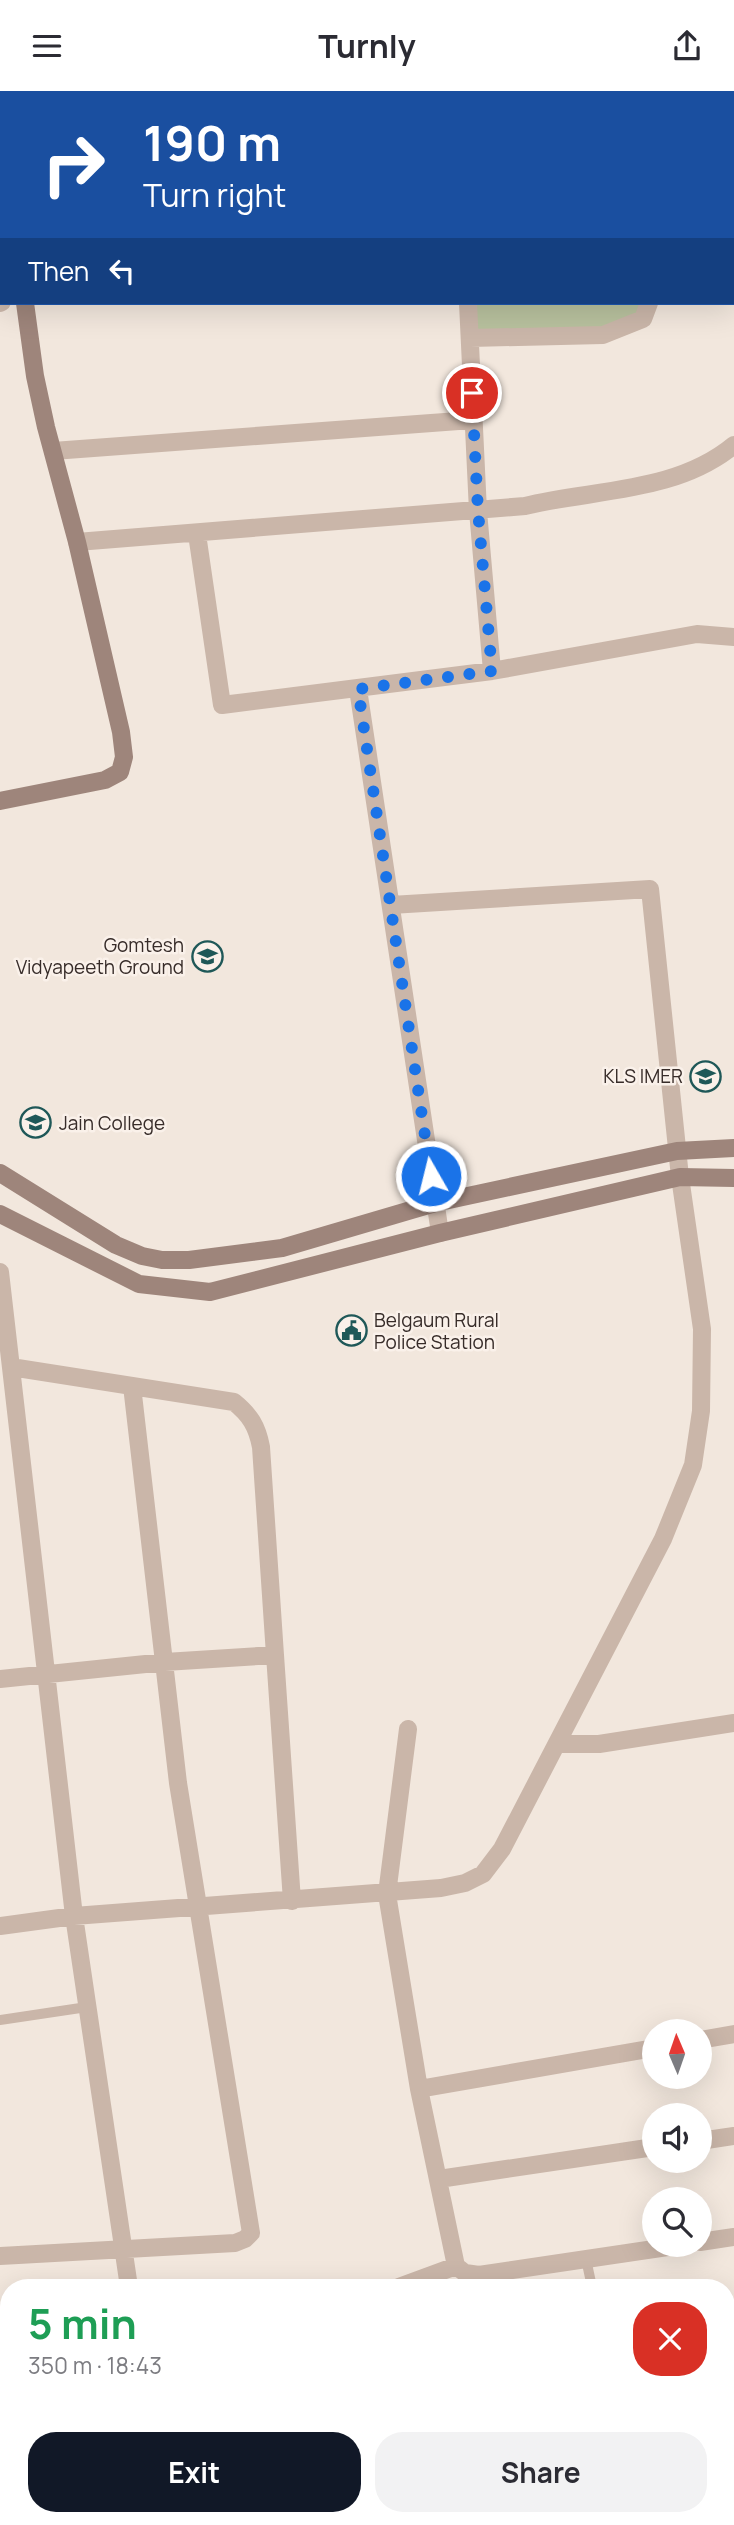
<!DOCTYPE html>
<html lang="en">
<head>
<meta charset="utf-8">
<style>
  :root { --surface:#fff; --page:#f2f2f3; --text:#2b2b33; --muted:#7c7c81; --accent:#111827 }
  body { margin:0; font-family:Manrope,sans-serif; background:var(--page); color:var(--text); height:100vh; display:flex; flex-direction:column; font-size:26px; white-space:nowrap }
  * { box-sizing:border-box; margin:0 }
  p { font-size:23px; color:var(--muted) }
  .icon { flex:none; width:38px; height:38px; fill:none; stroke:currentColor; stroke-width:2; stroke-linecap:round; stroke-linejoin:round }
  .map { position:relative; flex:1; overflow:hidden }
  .side { position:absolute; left:0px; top:2188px; width:735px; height:247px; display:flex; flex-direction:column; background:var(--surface); border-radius:28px 28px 0 0; box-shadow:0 7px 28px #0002 }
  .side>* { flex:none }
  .top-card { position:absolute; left:0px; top:0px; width:735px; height:214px; box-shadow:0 7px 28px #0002; background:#1a4fa0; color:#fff; overflow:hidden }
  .needle { width:46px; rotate:358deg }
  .controls { position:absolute; left:642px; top:1928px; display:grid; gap:14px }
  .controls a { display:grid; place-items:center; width:70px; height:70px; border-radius:50%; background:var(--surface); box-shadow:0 7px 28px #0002; font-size:35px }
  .pin { position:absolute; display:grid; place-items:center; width:60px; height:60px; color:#fff; margin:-30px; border:4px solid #fff; border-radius:50%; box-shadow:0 2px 7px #0007 }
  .me { position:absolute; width:77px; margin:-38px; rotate:352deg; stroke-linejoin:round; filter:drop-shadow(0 0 5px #0008) }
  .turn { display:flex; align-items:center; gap:24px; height:147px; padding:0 28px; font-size:32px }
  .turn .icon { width:91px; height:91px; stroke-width:2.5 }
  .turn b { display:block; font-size:49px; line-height:60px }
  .then { display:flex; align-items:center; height:66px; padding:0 28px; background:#0003; gap:14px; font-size:26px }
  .round { display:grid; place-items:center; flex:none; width:74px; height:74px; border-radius:28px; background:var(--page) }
  .head { display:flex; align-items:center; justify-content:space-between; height:119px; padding:0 28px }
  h1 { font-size:42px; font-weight:700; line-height:52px; color:#1e9e55 }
  .action { display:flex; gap:14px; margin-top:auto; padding:14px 28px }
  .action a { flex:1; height:80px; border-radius:28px; background:var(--accent); color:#fff; font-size:28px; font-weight:700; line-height:80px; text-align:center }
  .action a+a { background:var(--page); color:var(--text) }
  header { display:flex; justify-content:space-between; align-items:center; height:91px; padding:0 28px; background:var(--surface); font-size:32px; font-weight:700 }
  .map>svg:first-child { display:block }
</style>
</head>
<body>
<header><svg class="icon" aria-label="menu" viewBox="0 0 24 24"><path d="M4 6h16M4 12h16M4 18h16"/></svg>Turnly<svg class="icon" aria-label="share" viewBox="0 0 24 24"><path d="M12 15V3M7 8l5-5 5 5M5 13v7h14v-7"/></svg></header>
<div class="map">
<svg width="734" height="2434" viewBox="0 0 734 2434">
  <rect width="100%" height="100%" fill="#f2e7dd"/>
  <path fill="#b8c19e" d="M475 212H643L638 223 601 239 476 242Z"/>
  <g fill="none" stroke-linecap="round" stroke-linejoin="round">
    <path stroke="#cab6a9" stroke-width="10" d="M0 1929 87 1916
      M586 2168 592 2196"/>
    <path stroke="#cab6a9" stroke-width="18" d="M111 0V2
      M190 0 191 2
      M301 0 302 2
      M457 0V2
      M0 6H2
      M0 67H2
      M0 212 2 211
      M468 212 478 420 492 580
      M470 247 603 244 643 228 649 212
      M53 360 472 329
      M197 443 222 614 492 580 697 543 734 546
      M77 451 525 415C595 398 676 402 734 354
      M358 598 440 1142
      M0 1181 74 1825 129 2196
      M11 1276 234 1311C250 1324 257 1335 261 1356L275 1564
      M0 1588 165 1571 275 1564 292 1810
      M408 1638 387 1803 419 1998 456 2175 465 2182 479 2184 681 2154
      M558 1653H599L734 1632
      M0 1835 74 1825 441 1797 465 1792 483 1783 502 1758 663 1448 693 1374 701 1320 702 1238 680 1086 650 798 391 814
      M700 1949 734 1943
      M419 1998 654 1957
      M700 2050 734 2045
      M439 2088 654 2056
      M700 2151 734 2146
      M0 2165 235 2152 245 2148 251 2142 178 1692 132 1295
      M399 2196 456 2175
      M0 2299 9 2298
      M167 2426 168 2434
      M399 2426V2434"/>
    <path stroke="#9e857b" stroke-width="18" d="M10 0V2
      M733 151H734
      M0 710 105 689 120 681 124 666 121 641 77 451 46 336 35 285 25 212
      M0 1082 116 1154 142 1165 162 1169H189L282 1157 435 1112 677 1060 734 1057
      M0 1123 139 1193 210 1201 440 1142 680 1086 734 1087"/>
  </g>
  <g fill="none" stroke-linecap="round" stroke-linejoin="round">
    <path stroke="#1a73e8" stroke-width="12" stroke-dasharray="0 21.6" d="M431 1085 358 598 492 580 478 420 472 302"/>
  </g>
  <defs>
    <symbol id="university-ring" viewBox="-11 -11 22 22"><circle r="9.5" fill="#faf1ea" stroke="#1f5858" stroke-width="1.5"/><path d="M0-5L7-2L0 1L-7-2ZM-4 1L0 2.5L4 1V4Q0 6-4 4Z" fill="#1f5858"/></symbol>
    <symbol id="civic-ring" viewBox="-11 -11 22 22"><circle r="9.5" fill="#faf1ea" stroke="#1f5858" stroke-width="1.5"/><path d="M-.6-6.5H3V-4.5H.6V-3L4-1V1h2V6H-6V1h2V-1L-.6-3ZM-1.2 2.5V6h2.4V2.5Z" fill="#1f5858"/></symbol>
  </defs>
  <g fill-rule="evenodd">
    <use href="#university-ring" x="190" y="848" width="35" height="35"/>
    <use href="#university-ring" x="688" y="968" width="35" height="35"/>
    <use href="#university-ring" x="18" y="1014" width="35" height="35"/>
    <use href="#civic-ring" x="334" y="1222" width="35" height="35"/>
  </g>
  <g text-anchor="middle" stroke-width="5" stroke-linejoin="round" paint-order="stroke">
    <g font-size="19" fill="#372c29" stroke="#faf1ea" text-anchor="end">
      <text x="184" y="861">Gomtesh<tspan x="184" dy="22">Vidyapeeth Ground</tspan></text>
      <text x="683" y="992">KLS IMER</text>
      <text x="59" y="1039" text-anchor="start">Jain College</text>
      <text x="374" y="1236" text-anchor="start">Belgaum Rural<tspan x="374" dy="22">Police Station</tspan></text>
    </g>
  </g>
</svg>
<div class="controls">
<a><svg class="needle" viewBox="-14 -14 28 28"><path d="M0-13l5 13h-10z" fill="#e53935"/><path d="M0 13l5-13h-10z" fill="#7c7c81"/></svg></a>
<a><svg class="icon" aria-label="sound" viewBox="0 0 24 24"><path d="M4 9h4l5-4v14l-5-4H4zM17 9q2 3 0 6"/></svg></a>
<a><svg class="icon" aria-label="search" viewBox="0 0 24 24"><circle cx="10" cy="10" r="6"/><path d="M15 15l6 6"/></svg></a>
</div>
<div class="pin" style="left:472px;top:302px;background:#d93025"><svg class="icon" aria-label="arrive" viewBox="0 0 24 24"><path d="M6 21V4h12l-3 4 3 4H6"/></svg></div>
<svg class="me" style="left:431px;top:1085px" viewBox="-20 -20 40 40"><circle r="17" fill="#1a73e8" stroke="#fff" stroke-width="3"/><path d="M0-11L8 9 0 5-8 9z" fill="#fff"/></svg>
<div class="top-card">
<div class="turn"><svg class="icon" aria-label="right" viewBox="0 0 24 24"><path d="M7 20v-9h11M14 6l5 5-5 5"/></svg><div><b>190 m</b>Turn right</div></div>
<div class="then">Then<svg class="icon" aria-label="left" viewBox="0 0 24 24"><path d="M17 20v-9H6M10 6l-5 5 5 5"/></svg></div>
</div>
<section class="side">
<div class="head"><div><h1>5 min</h1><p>350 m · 18:43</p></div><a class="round" style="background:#d93025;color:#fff"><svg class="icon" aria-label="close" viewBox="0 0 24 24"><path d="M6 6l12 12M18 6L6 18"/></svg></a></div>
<div class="action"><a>Exit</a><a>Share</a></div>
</section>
</div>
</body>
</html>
